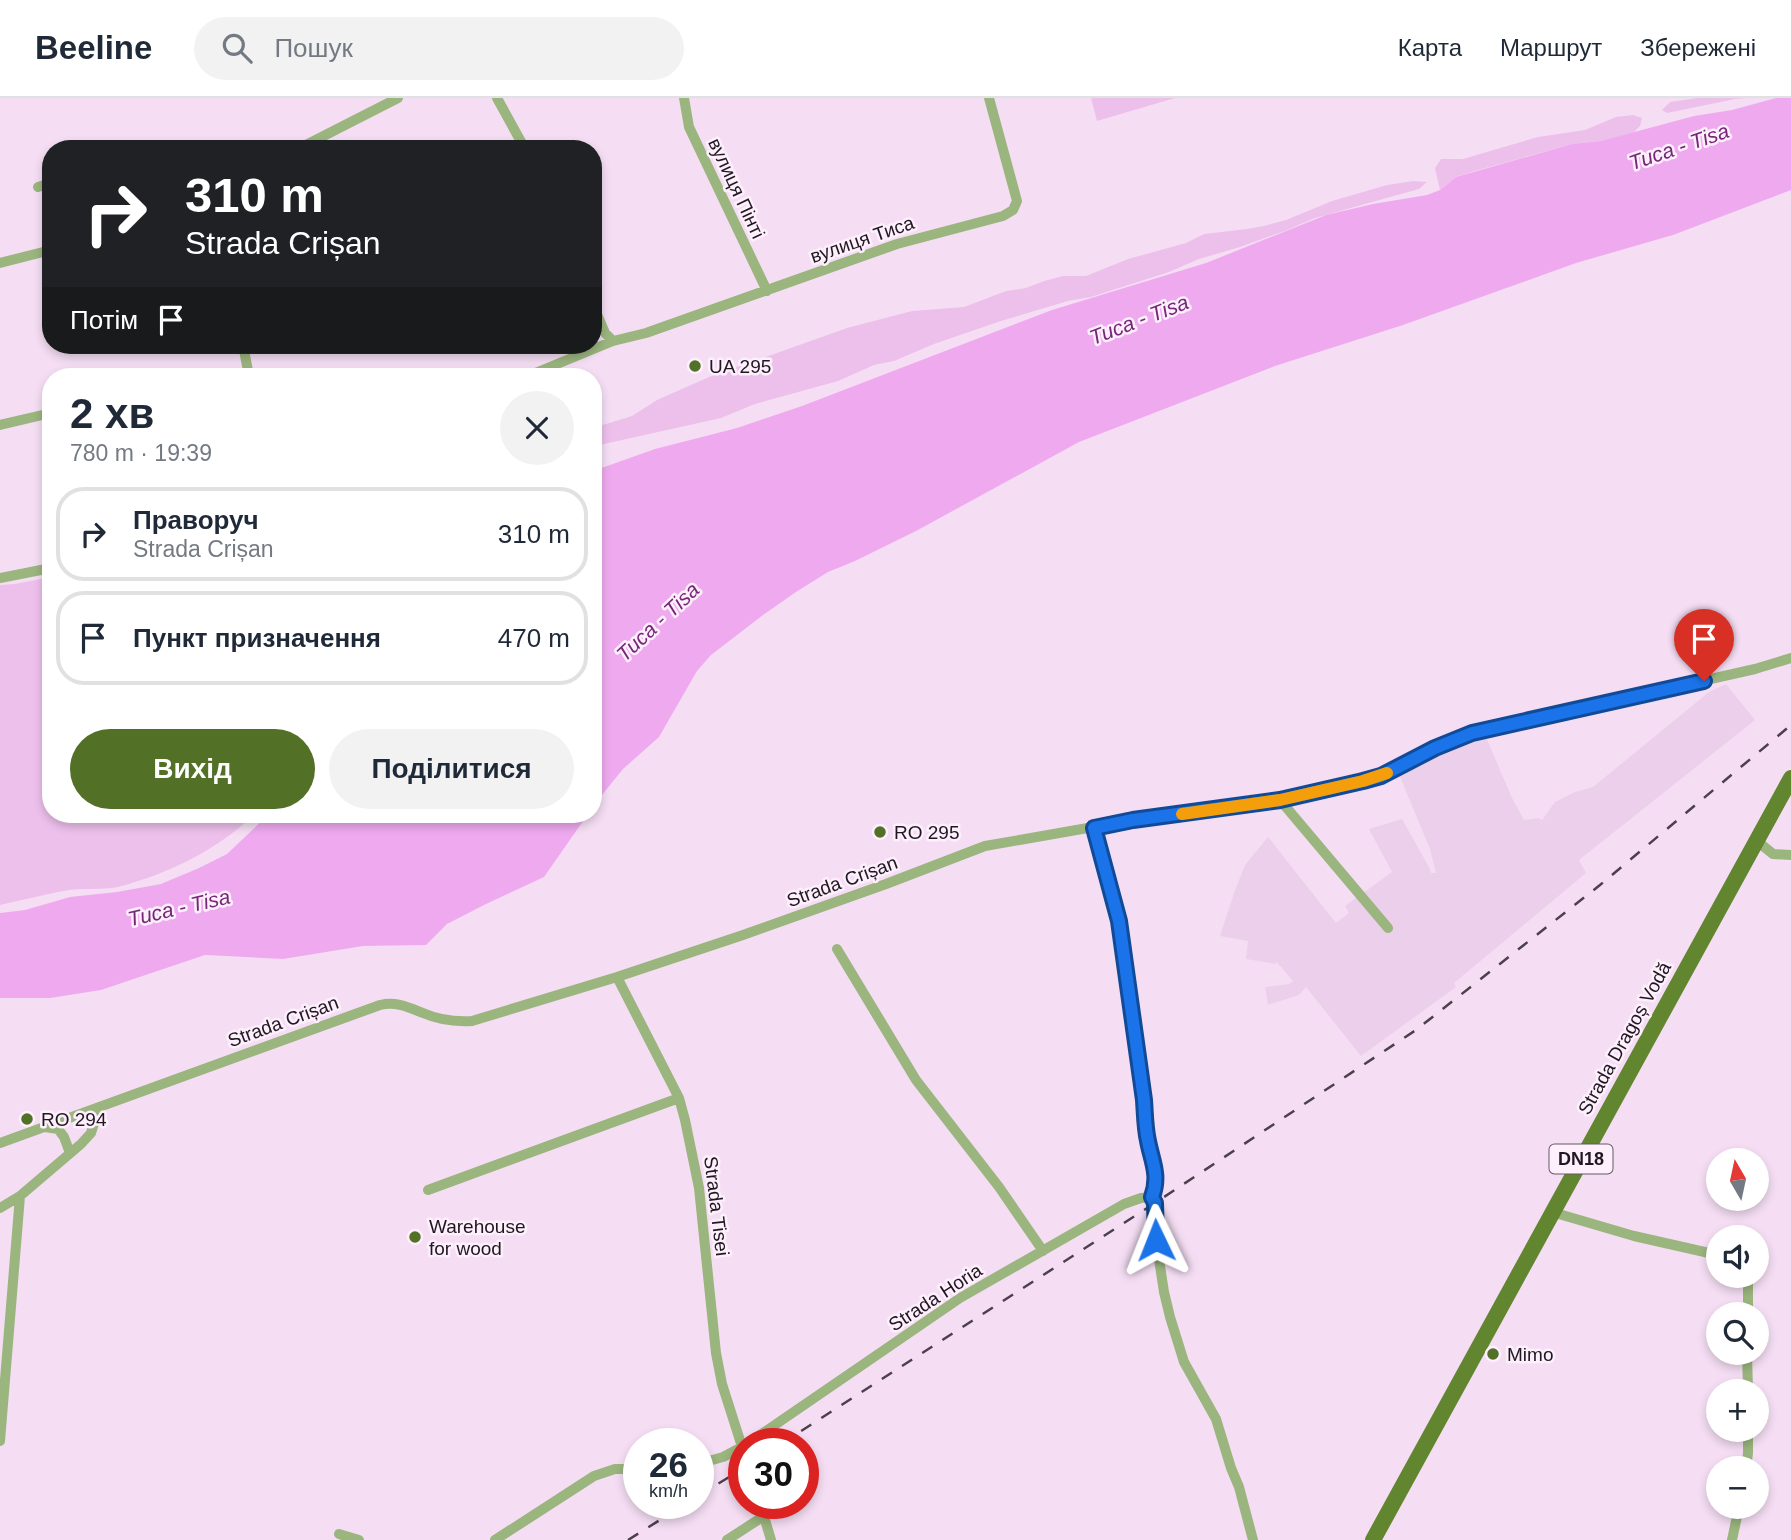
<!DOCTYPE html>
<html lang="uk">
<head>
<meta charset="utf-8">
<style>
  :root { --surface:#fff; --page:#f2f2f3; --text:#1f2937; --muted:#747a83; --line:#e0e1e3; --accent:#527026 }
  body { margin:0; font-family:Helvetica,sans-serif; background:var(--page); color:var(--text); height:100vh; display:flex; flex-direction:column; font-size:26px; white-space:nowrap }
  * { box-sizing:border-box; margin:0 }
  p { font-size:23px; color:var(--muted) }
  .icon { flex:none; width:38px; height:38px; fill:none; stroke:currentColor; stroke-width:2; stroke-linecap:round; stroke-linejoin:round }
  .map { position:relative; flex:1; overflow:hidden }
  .sheet { position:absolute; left:42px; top:270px; width:560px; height:455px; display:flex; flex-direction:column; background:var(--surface); border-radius:28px; box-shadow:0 4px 10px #0003 }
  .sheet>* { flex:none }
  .banner { position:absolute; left:42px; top:42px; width:560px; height:214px; border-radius:28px; box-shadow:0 4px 10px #0003; background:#202124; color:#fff; overflow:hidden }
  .needle { width:46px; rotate:351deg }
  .controls { position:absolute; left:1706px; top:1050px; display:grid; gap:14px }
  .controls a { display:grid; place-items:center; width:63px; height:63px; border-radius:50%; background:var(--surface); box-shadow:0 4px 10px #0003; font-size:35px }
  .speed { position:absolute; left:623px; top:1330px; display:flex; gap:14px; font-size:35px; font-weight:700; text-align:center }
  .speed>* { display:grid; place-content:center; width:91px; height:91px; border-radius:50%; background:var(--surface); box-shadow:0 4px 10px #0003; line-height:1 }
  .speed small { font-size:18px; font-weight:400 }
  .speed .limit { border:10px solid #d22; background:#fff; color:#111 }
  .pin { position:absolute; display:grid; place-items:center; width:60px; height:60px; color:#fff; margin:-72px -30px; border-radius:50% 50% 50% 0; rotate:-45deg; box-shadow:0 0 7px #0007 }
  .pin .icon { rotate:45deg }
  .me { position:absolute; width:77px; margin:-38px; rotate:358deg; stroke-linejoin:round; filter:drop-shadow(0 0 5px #0008) }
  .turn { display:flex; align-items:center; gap:24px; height:147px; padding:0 28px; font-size:32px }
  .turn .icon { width:91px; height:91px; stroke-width:2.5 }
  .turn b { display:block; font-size:49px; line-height:60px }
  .then { display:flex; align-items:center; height:66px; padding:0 28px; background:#0003; gap:14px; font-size:26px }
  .round { display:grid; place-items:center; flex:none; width:74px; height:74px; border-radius:37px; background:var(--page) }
  .head { display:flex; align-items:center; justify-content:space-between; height:119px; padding:0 28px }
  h1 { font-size:42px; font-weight:800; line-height:52px }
  .primary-button { display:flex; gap:14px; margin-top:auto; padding:14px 28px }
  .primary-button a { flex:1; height:80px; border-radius:42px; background:var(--accent); color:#fff; font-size:28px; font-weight:800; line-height:80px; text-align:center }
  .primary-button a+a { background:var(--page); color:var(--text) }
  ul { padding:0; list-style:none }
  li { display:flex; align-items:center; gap:21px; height:94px; margin:0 14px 10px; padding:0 14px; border:4px solid var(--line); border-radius:28px }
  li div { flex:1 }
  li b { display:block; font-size:26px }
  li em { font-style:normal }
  header { display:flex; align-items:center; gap:42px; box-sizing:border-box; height:98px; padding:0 35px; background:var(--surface); border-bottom:2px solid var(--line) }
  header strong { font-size:33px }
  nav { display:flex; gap:38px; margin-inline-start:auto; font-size:24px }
  .search { width:490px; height:63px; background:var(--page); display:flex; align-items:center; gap:18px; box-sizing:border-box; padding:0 24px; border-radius:38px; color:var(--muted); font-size:26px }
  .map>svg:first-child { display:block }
</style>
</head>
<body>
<header>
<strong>Beeline</strong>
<div class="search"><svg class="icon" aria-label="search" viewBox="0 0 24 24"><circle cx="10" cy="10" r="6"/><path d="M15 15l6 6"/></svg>Пошук</div>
<nav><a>Карта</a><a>Маршрут</a><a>Збережені</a></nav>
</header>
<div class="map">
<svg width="1791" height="1442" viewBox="0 0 1791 1442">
  <rect width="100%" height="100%" fill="#f5def4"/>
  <path fill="#eccfeb" d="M1726 586 1755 622 1579 762 1586 775 1454 885 1456 889 1361 958 1306 889 1299 897 1268 907 1265 889 1289 886 1293 883 1276 863V866L1246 861 1248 843 1220 838 1234 795 1245 767 1268 739 1336 825 1349 815 1345 808 1392 774 1369 731 1402 721 1430 771 1431 775H1436L1430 751 1398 674 1485 637 1512 700 1524 722 1539 720 1542 722 1555 704 1575 694 1593 689 1709 594Z"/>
  <path fill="#edc0ec" d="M1091 0H1175L1097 23Z
    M1697 0H1748L1735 1 1667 15 1662 12 1670 4Z
    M1633 17 1642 20 1640 28 1633 35 1601 43 1572 46 1475 73 1456 79 1440 92 1435 70 1441 61H1463L1538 39 1585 32 1616 19Z
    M1413 83 1427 84 1419 91 1315 120 1285 133 1240 149 1199 161 1169 174 1091 199 1068 203 1001 223 934 246 894 263 874 267 838 283 755 306 721 320 604 346 593 351V330L632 318 657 302 709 279 847 230 912 213 964 209 1006 193 1026 190 1044 183 1063 178H1086L1128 161 1186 145 1204 136 1247 131 1264 128 1286 122 1332 103 1387 87Z
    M51 479V716H255C217 752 168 776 118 789 102 792 85 790 69 792 46 796 23 802 0 807V487L15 486Z"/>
  <path fill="#efaaef" d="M1776 0H1791V92L1673 137 1576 165 1403 227 1275 268 1079 344 916 433 855 463 828 474 796 494 763 517 711 557 697 573 659 639 623 671 593 708V373L655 351 737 330 802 308 1052 212 1206 165 1326 117 1373 106 1427 97 1440 92 1456 79 1572 46 1601 43 1694 18 1732 12Z
    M269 716H588L544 779 486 806 447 826 426 847 363 848 283 861 205 857 101 892 50 900H0V815L25 812 70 799 117 794 161 786 199 770 227 756Z"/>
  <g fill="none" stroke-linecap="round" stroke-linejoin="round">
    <path stroke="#9bb57e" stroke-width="10" d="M497 0 525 51
      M684 0 689 29 767 193
      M298 51 398 0
      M38 89 51 85
      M0 165 51 152
      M593 207 605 235 613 243
      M243 247 249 278
      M528 278 613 243 646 235 897 146 1003 118 1013 112 1017 103 989 0
      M0 327 51 315
      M0 480 51 470
      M1280 702 1388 830
      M1094 730 1119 823 1141 978 1146 1032 1156 1072V1089L1152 1099 1155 1105 1156 1142 1164 1194 1170 1219 1184 1264 1216 1321 1231 1370 1239 1389 1253 1442
      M1757 743 1773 756 1791 757
      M837 851 916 982 999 1089 1043 1153
      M617 879 679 1000 685 1022 699 1090 716 1255 722 1286 744 1355
      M45 1029 58 1031 64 1039 70 1055
      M0 1045 380 907C396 903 408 909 423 915 439 922 455 924 472 923L617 879 743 837 886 786 985 748 1133 722 1280 702 1363 683 1381 678 1435 650 1472 635 1755 571 1791 560
      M428 1092 679 1000
      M0 1110 20 1098 81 1046 91 1035 99 1009
      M1552 1114 1634 1138 1718 1157
      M1746 1178 1748 1182V1216
      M1747 1255 1748 1293
      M0 1343 20 1098
      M747 1346 960 1200 1124 1106 1141 1100 1152 1099
      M698 1366 723 1359 744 1348
      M1746 1370 1748 1355V1332
      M760 1405 771 1442
      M339 1436 359 1442
      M495 1442 594 1378 615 1371H639
      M727 1442 764 1418
      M1732 1442 1739 1409"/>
    <path stroke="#62852f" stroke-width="16" d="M1373 1442 1791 680"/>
    <path stroke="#4b404b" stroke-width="2.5" stroke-dasharray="12 12" stroke-linecap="butt" d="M781 1346 1155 1105 1416 932 1600 787 1791 627
      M698 1398 744 1370
      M628 1442 687 1405"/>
  </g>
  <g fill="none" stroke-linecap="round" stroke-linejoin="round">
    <defs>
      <path id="route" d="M1156 1142 1155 1105 1152 1099C1160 1077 1152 1064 1148 1043 1145 1030 1145 1016 1144 1002L1119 823 1094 730 1133 722 1280 702 1363 683 1381 678 1435 650 1472 635 1704 583"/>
    </defs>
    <use href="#route" stroke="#114b97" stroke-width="18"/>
    <use href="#route" stroke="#1a73e8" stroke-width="12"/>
    <path stroke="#f59e0b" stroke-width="12" d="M1182 716 1280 702 1363 683 1387 675"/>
  </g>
  <g fill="#527026" stroke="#fdeffc" stroke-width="2.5">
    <circle cx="695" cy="268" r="7"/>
    <circle cx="880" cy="734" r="7"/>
    <circle cx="27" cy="1021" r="7"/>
    <circle cx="415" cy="1139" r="7"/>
    <circle cx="1493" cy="1256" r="7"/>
  </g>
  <g text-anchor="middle" stroke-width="5" stroke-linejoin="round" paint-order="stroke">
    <rect fill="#fdeffc" stroke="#625862" stroke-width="2" x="1549.5" y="1046.5" width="63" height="29" rx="5"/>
    <g font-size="18" font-weight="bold" fill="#201820">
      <text x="1581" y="1067">DN18</text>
    </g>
    <g font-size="19" fill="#201820" stroke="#fdeffc">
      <text transform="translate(737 90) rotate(65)" y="7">вулиця Пінті</text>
      <text transform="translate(862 141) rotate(-19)" y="7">вулиця Тиса</text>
      <text transform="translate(842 783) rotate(-20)" y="7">Strada Crișan</text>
      <text transform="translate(283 923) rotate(-20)" y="7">Strada Crișan</text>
      <text transform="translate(1624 940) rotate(-61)" y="7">Strada Dragoș Vodă</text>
      <text transform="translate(717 1108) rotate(83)" y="7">Strada Tisei</text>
      <text transform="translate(935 1199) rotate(-33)" y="7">Strada Horia</text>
    </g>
    <g font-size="19" fill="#201820" stroke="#fdeffc" text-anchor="start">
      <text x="709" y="275">UA 295</text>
      <text x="894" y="741">RO 295</text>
      <text x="41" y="1028">RO 294</text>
      <text x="429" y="1135">Warehouse<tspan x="429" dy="22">for wood</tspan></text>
      <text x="1507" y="1263">Mimo</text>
    </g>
    <g font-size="21" font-style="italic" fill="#762778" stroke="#fdeffc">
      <text transform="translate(1679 49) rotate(-19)" y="7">Тиса - Tisa</text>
      <text transform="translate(1139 222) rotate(-21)" y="7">Тиса - Tisa</text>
      <text transform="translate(658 524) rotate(-43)" y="7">Тиса - Tisa</text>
      <text transform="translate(179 810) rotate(-13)" y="7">Тиса - Tisa</text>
    </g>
  </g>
</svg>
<div class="controls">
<a><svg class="needle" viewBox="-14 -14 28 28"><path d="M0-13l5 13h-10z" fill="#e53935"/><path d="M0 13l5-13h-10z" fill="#747a83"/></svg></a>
<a><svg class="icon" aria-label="sound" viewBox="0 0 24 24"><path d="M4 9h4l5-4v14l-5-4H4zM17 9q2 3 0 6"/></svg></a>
<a><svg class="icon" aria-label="search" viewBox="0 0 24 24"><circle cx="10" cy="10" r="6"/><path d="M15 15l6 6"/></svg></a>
<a>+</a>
<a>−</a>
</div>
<div class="speed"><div>26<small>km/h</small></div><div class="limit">30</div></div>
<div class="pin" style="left:1704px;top:583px;background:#d93025"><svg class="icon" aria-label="arrive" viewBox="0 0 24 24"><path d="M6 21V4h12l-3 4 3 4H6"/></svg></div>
<svg class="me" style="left:1156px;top:1142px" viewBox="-20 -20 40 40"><path d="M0-17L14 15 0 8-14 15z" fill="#1a73e8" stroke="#fff" stroke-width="4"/></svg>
<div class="banner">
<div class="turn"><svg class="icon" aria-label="right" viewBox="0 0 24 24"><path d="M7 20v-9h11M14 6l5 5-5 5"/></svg><div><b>310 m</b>Strada Crișan</div></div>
<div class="then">Потім<svg class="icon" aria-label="arrive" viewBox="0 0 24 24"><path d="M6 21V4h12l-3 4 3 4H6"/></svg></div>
</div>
<section class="sheet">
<div class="head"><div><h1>2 хв</h1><p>780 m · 19:39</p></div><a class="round"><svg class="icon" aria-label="close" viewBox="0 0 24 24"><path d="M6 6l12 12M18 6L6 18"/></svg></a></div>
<ul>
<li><svg class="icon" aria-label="right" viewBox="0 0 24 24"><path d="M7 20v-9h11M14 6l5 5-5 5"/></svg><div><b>Праворуч</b><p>Strada Crișan</p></div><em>310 m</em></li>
<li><svg class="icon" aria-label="arrive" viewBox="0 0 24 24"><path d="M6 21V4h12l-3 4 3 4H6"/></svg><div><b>Пункт призначення</b></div><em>470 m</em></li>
</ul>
<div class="primary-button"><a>Вихід</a><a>Поділитися</a></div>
</section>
</div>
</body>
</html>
